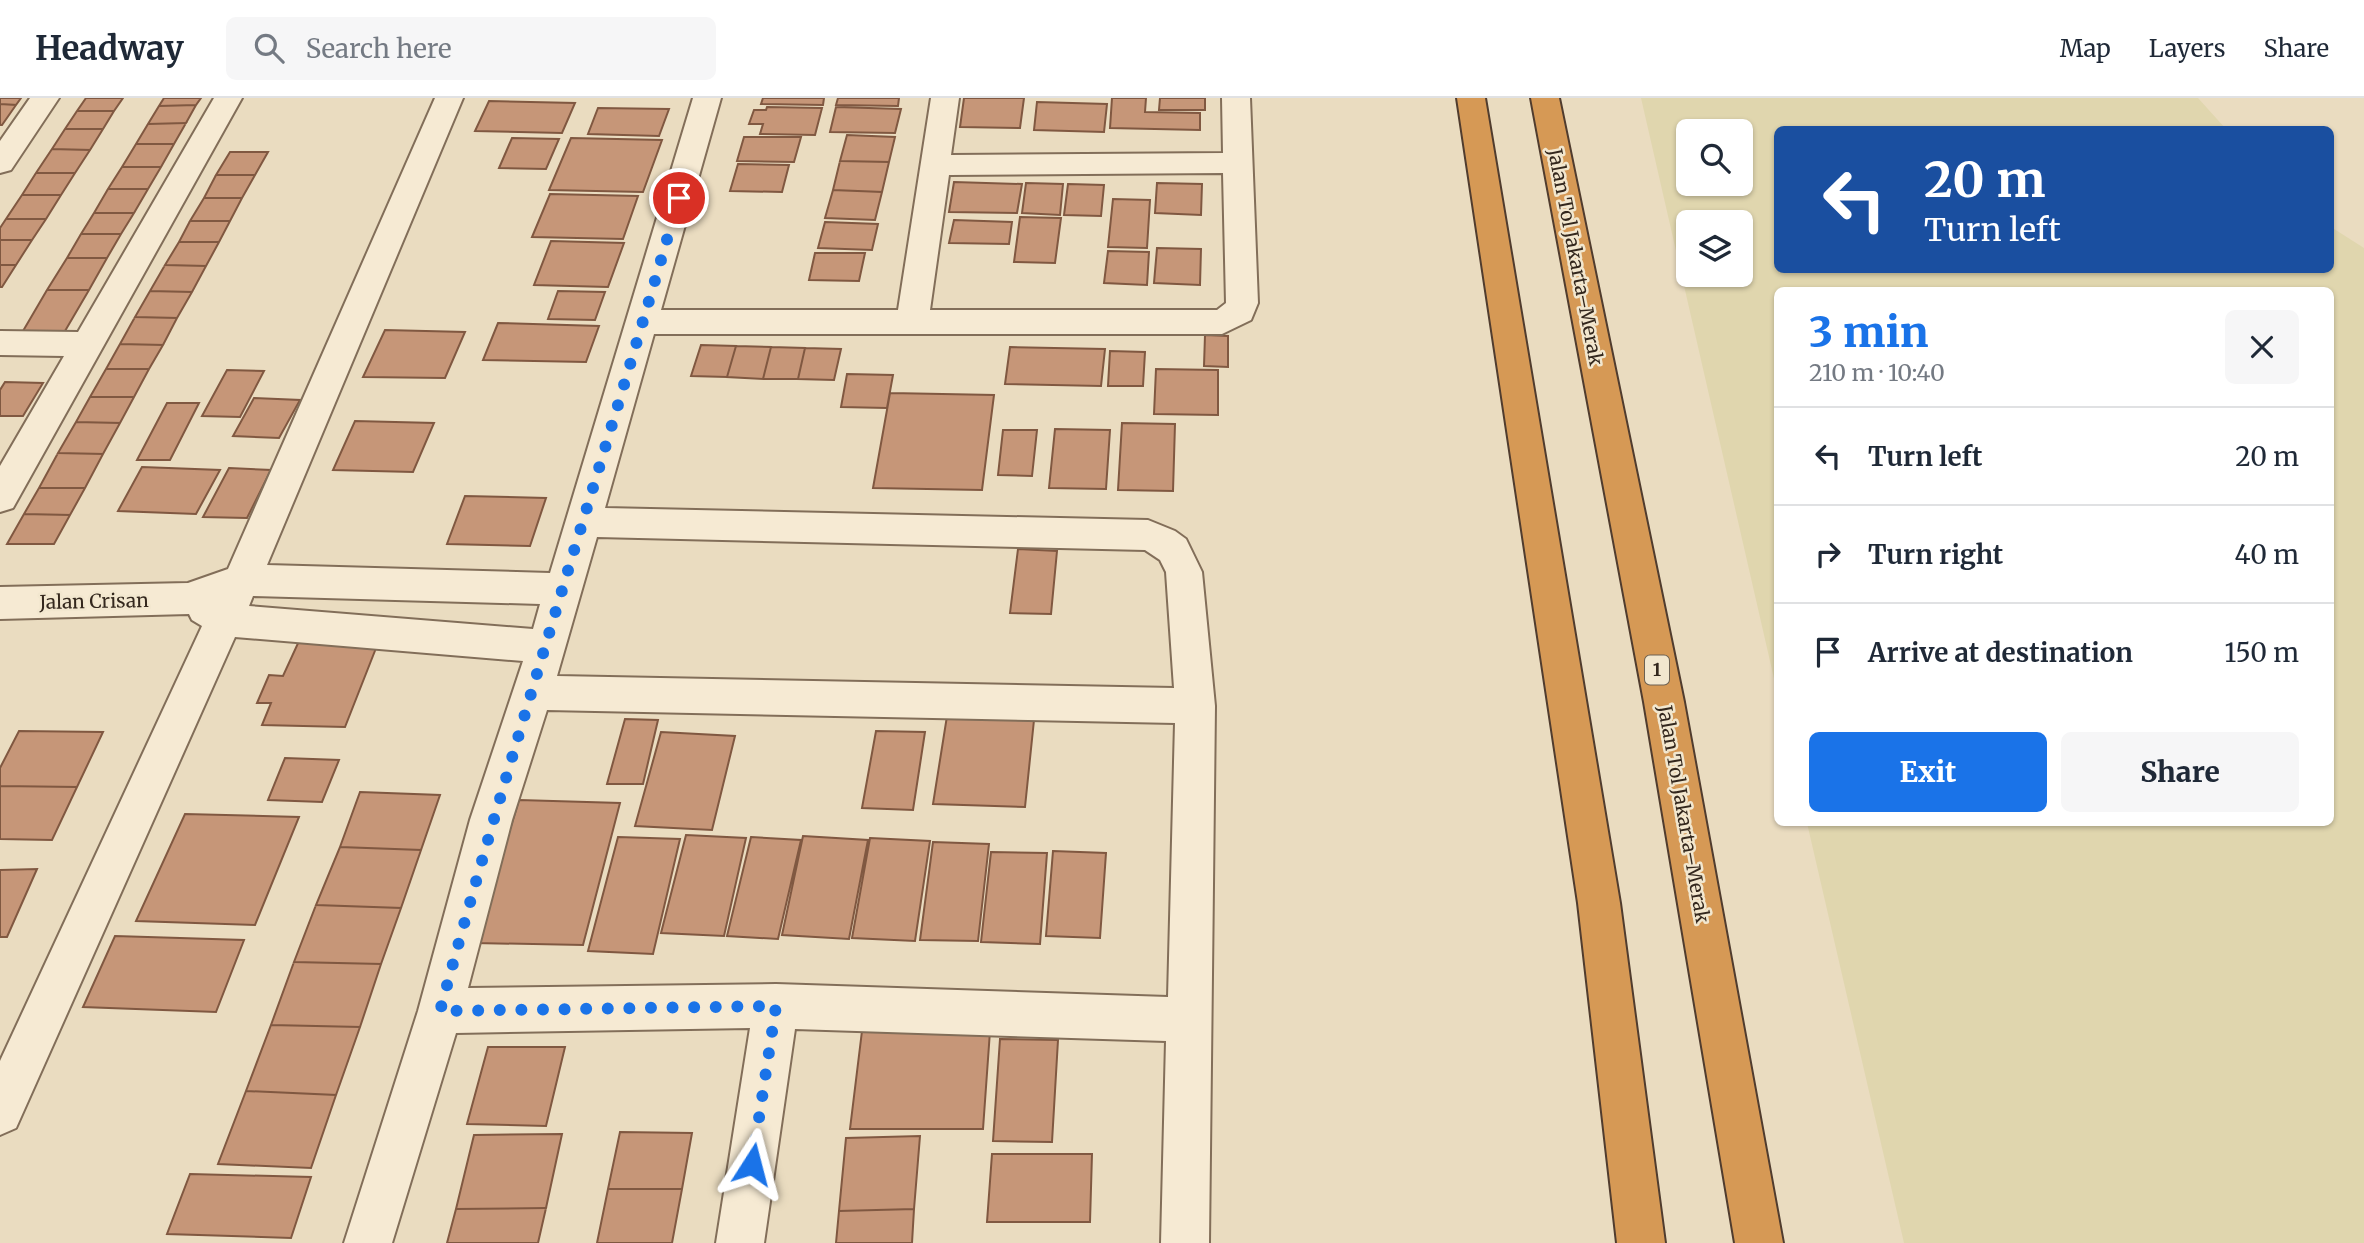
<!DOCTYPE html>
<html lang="en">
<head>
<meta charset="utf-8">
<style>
  :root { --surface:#fff; --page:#f6f6f7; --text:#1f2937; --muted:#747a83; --line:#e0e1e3; --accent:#1a73e8 }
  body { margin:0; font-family:Merriweather,serif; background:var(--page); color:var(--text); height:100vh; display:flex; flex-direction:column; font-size:26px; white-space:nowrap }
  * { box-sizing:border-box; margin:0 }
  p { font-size:23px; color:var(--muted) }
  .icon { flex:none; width:38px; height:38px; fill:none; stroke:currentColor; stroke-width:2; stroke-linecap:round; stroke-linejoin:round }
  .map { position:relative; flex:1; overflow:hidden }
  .sheet { position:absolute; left:1774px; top:189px; width:560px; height:539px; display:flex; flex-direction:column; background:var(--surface); border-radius:10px; box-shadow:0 2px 5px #0004 }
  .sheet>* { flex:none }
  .banner { position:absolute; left:1774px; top:28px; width:560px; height:147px; border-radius:10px; box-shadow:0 2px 5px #0004; background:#1a4fa0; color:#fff; overflow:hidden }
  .controls { position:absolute; left:1676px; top:21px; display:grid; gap:14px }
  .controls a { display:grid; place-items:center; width:77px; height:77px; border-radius:10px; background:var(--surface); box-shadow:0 2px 5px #0004; font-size:35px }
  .pin { position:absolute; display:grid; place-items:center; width:60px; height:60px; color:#fff; margin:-30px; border:4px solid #fff; border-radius:50%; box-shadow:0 2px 7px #0007 }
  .me { position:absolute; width:77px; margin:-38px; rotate:9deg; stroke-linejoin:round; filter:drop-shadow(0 0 5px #0008) }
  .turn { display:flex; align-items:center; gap:24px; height:147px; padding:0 35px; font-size:32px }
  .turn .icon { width:91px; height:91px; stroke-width:2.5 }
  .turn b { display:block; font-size:49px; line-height:60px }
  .round { display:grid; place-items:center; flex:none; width:74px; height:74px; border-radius:10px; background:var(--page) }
  .overview { display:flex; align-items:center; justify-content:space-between; height:119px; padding:0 35px }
  h1 { font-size:42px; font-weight:800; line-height:52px; color:var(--accent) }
  .button { display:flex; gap:14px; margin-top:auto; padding:14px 35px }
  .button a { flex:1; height:80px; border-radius:10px; background:var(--accent); color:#fff; font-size:28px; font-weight:800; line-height:80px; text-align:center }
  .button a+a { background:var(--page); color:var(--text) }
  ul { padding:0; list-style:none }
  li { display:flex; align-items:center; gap:21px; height:98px; padding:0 35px; border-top:2px solid var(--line) }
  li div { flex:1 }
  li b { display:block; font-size:26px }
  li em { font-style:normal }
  header { display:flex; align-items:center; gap:42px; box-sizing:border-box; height:98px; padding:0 35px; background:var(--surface); border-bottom:2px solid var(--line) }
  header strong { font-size:33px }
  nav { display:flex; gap:38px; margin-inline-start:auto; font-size:24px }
  .search { width:490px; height:63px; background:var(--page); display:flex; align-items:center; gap:18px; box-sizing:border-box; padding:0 24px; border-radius:10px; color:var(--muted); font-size:26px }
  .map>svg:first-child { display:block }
</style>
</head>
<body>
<header>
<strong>Headway</strong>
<div class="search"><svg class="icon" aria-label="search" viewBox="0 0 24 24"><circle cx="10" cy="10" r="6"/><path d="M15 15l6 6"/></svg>Search here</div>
<nav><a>Map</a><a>Layers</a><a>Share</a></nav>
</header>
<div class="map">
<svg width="2364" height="1145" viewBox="0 0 2364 1145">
  <rect width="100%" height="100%" fill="#eadcc0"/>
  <path fill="#e0d6ae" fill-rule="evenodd" d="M1641 0H2198L2226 31 1778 32V172H2331V129L2364 150V1145H1904L1807 725 2331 724V192H1778V598ZM1689 33H1741V86H1689ZM1689 124H1741V177H1689Z"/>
  <path fill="#c69678" stroke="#805841" stroke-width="2" d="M0 0H21L16 7 0 6Z
    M86 0H123L114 13H77Z
    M164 0H201L196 7 159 8Z
    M763 0H824L823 7 761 6Z
    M838 0H899L898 8 836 7Z
    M964 0H1024L1020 30 960 29Z
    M1112 0H1146L1145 14 1200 15V32L1110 30Z
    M1160 0H1205V12H1159Z
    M489 3 575 5 562 35 475 33Z
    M1037 4 1107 6 1104 34 1034 32Z
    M0 6 16 7 2 27H0Z
    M196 7 186 25 148 26 159 8Z
    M767 9 822 10 815 37 760 36 763 26H749L754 12H766Z
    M836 9 901 11 895 35 830 34Z
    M598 10 669 11 659 38 588 36Z
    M77 13H114L103 31H65Z
    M186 25 174 46H136L148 26Z
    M65 31H103L90 52 52 51Z
    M847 37 895 39 889 64 840 63Z
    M744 39H801L794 64 737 63Z
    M512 40 559 41 546 71 499 70Z
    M571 40 662 42 643 94 549 92Z
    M136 46H174L161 69H122Z
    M52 51 90 52 75 75H36Z
    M230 54H268L255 77H216Z
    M840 63 889 64 882 94 833 92Z
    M738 66 789 67 782 94 730 93Z
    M122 69H161L148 91H108Z
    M36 75H75L61 97H22Z
    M216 77H255L242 100H204Z
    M954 84 1022 86 1017 115 949 114Z
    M1026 85 1063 86 1060 117 1022 115Z
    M1157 85 1202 86 1201 117 1155 115Z
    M1068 86 1104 87 1101 118 1064 117Z
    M108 91H148L134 115H94Z
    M833 92 882 94 875 122 825 120Z
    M550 96 638 98 623 141 532 139Z
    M22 97H61L46 121H6Z
    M204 100H242L230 123H190Z
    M1113 101 1150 102 1147 150 1108 149Z
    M94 115H134L121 136H81Z
    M1020 119 1061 120 1055 165 1014 164Z
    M6 121H46L32 142H0V130Z
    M954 122 1012 124 1009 146 949 145Z
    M190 123H230L219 144H179Z
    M825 124 878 126 872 152 818 150Z
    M81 136H121L107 160H67Z
    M0 142H32L16 167H0Z
    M551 143 624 145 608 189 534 187Z
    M179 144H219L206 168 165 167Z
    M1157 150 1201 151 1200 187 1154 185Z
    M1108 153 1149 154 1147 187 1104 185Z
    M815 155H865L859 183 809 182Z
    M67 160H107L89 192H47Z
    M0 167H16L2 189H0Z
    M165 167 206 168 192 194 150 193Z
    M47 192H89L65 233H23Z
    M150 193 192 194 177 220 135 219Z
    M558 193 605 194 595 222 548 221Z
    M135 219 177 220 163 247 120 246Z
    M498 225 599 228 586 264 483 262Z
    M385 232 465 234 445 280 363 279Z
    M1205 237 1228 238V269L1204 268Z
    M120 246 163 247 149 271H106Z
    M701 247 736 248 727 279 691 278Z
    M736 248 771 249 763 281 727 279Z
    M771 249 805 250 798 281H763Z
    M1010 249 1105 251 1101 288 1005 286Z
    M805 250 841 251 834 282 798 281Z
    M1110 253 1145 254 1143 288H1108Z
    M106 271H149L134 299H90Z
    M1156 271 1218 272V317L1154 316Z
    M227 272 264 273 240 319 202 318Z
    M847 276 893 277 887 310 841 309Z
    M5 284 43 285 23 318H0V292Z
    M890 295 994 297 982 392 873 390Z
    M90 299H134L120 325 76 324Z
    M254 300 300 302 279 340 233 338Z
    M167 305H199L170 362H137Z
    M355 323 434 325 413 374 333 372Z
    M76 324 120 325 103 356 58 355Z
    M1122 325 1175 326 1173 393 1118 392Z
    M1055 331 1110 332 1106 391 1049 390Z
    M1003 332H1037L1032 378 998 377Z
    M58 355 103 356 85 390H39Z
    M142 369 220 372 196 416 118 413Z
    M229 370 271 372 247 420 203 419Z
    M39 390H85L70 417 24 416Z
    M465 398 546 400 530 448 447 446Z
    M24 416 70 417 54 446H7Z
    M1018 451 1057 453 1051 516 1010 515Z
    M299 543 378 545 345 629 262 627 271 605H257L269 577 283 578Z
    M947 618 1034 622 1025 709 933 706Z
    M625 621 658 622 643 686H607Z
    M19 633 103 634 77 689 0 688V670Z
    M876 633 925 634 913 712 862 710Z
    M661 634 735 638 712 732 635 728Z
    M285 660 339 662 322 704 268 702Z
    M0 688 77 689 52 742 0 741Z
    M360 694 440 697 421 752 340 749Z
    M519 702 620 705 583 847 475 845Z
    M185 716 299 719 255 827 136 823Z
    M686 737 746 740 724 838 661 835Z
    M803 738 868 742 849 841 782 837Z
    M618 739 680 741 653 856 588 853Z
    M751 739 801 742 778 841 727 838Z
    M870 740 930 743 915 843 852 840Z
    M933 744 989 746 978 843 920 842Z
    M340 749 421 752 401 810 316 807Z
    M1053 753 1106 755 1100 840 1046 838Z
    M991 754 1047 755 1040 846 981 844Z
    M37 771 7 839H0V772Z
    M316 807 401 810 381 866 294 864Z
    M115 838 244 842 216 914 83 909Z
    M294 864 381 866 360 929 271 927Z
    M271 927 360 929 336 997 246 993Z
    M862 933H990L983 1031H850Z
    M1000 941 1058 942 1052 1044 993 1043Z
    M488 949H565L546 1028 467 1026Z
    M246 993 336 997 311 1070 218 1066Z
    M620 1034 692 1035 682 1091H608Z
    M562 1036 546 1110 456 1111 474 1037Z
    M920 1038 914 1111 839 1113 846 1040Z
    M992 1056H1092L1090 1124H987Z
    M190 1076 311 1079 291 1140 167 1136Z
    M608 1091H682L672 1145H597Z
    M546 1110 538 1145H447L456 1111Z
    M914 1111 912 1145H836L839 1113Z"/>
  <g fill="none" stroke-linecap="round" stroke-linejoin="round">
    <defs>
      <path id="minor" d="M30 0H59L11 72 0 75V43Z
        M214 0H242L13 410 0 414V368L64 258 0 257V233L78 234Z
        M435 0H463L267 467 550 475 693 0H721L661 212H898L931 0H959L951 57 1223 55 1222 0H1250L1258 205 1251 222 1222 236H654L605 410 1148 422 1175 433 1186 441 1202 474 1215 608 1209 1145H1161L1166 943 795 931 764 1145H716L750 930 456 935 392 1145H344L418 913 470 722 523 563 235 539 16 1030 0 1037V963L202 528 192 522 189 516 0 521V489L188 485 228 471ZM1223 75 1226 205 1217 212H930L949 77ZM597 439 1145 452 1160 462 1166 474 1174 590 557 578ZM253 498 540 506 533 531 249 508ZM547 612 1175 625 1168 899 776 886 468 890 512 722Z"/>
      <path id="highway" d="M1457 0H1485L1620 805 1665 1145H1617L1578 805Z
        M1531 0H1559L1684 604 1783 1145H1735L1644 604Z"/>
    </defs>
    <use href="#minor" stroke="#826e59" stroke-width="4"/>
    <use href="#highway" stroke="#503c2e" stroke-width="4"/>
    <use href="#minor" fill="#f6ead3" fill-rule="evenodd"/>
    <use href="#highway" fill="#d69955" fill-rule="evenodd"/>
  </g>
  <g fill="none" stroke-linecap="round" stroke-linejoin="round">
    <path stroke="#1a73e8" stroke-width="12" stroke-dasharray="0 21.6" d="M679 100C601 371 514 640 440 913L776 908 752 1066"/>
  </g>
  <g text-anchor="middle" stroke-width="5" stroke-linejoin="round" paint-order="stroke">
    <rect fill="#f2e7cf" stroke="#6c6152" stroke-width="2" x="1645" y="557.5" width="24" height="29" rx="5"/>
    <g font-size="18" font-weight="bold" fill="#33271d">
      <text x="1657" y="578">1</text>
    </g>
    <g font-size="19" fill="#33271d" stroke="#f2e7cf">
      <text transform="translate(1576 159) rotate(79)" y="7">Jalan Tol Jakarta–Merak</text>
      <text transform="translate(94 503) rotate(-1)" y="7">Jalan Crisan</text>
      <text transform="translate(1684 716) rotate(80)" y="7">Jalan Tol Jakarta–Merak</text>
    </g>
  </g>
</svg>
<div class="controls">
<a><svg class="icon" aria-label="search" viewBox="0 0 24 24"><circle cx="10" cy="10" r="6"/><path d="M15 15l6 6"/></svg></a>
<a><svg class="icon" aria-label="layers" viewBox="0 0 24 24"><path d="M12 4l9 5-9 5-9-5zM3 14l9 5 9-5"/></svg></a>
</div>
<div class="pin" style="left:679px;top:100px;background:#d93025"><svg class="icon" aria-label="arrive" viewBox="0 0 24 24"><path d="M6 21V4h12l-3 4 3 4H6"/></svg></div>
<svg class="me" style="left:752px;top:1066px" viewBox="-20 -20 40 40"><path d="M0-17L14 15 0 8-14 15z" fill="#1a73e8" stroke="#fff" stroke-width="4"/></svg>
<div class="banner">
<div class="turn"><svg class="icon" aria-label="left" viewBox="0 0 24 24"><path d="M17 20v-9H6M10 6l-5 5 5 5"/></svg><div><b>20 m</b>Turn left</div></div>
</div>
<section class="sheet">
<div class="overview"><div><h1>3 min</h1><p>210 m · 10:40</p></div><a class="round"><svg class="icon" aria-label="close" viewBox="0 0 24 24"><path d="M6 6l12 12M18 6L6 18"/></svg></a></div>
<ul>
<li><svg class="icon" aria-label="left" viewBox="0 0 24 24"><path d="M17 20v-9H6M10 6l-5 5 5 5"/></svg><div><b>Turn left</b></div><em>20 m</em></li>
<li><svg class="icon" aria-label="right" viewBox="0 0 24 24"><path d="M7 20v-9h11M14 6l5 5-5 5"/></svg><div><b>Turn right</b></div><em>40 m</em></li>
<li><svg class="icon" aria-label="arrive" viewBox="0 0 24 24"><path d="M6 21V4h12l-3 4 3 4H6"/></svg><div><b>Arrive at destination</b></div><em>150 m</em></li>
</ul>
<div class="button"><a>Exit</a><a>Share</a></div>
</section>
</div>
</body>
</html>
